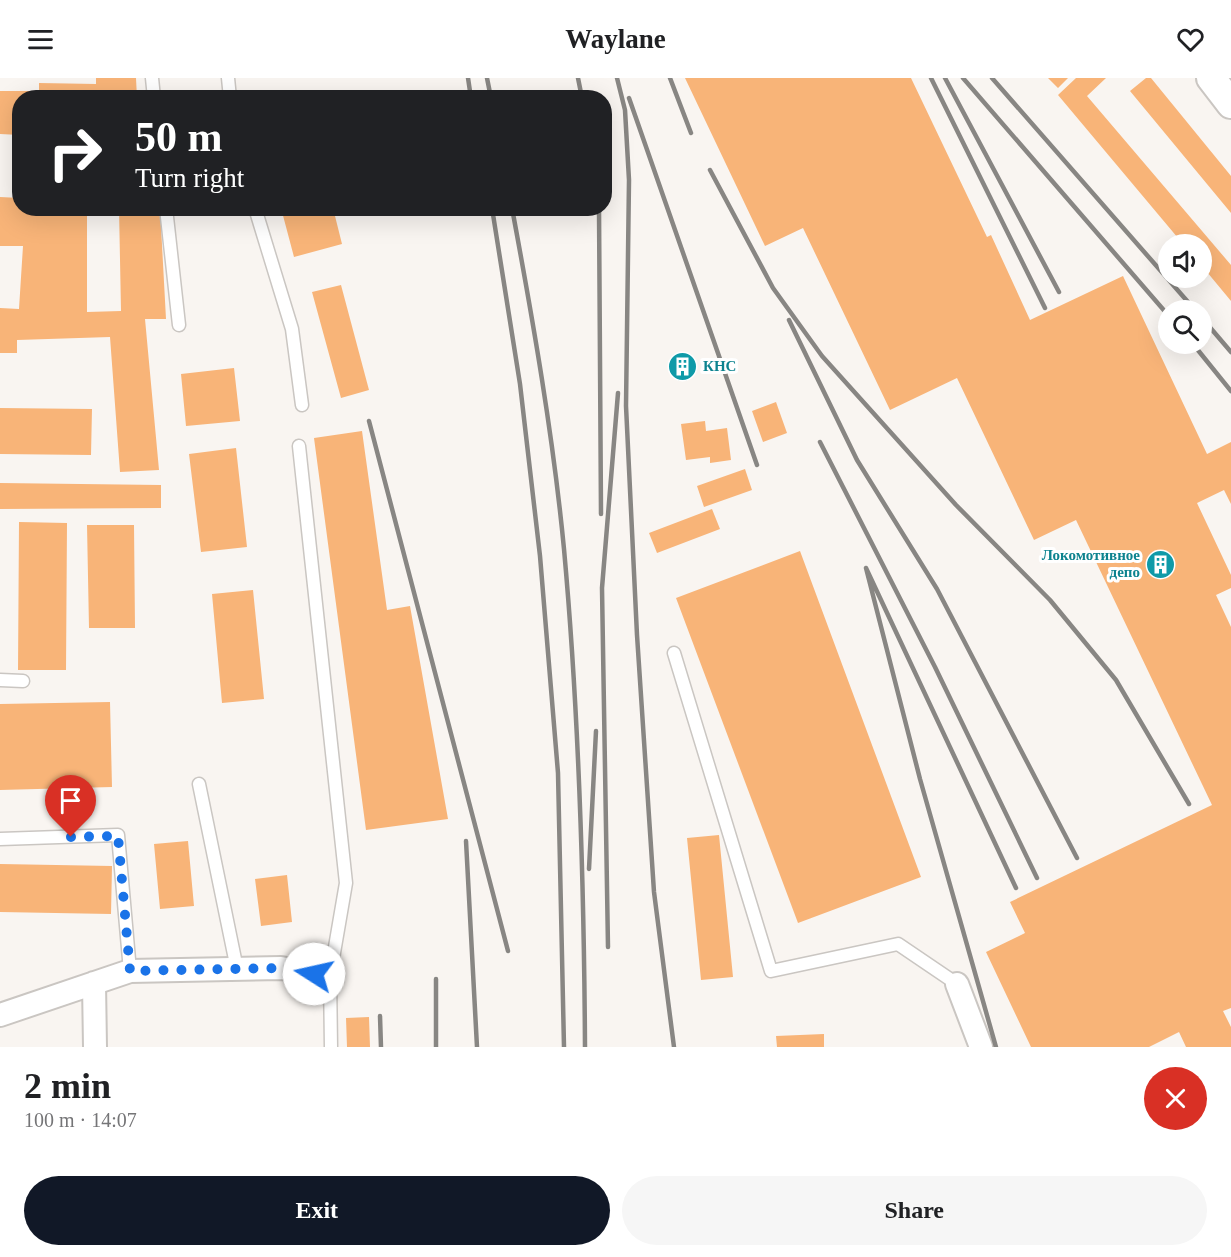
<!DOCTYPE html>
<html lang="en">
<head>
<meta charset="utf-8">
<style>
  :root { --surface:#fff; --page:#f6f6f6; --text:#202124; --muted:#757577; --accent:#111827 }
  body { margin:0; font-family:"Times New Roman",serif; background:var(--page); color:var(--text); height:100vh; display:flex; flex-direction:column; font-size:22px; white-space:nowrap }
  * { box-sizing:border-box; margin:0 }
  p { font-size:20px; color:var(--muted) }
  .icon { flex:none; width:33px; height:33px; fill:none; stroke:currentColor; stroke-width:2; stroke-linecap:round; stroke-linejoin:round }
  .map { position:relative; height:969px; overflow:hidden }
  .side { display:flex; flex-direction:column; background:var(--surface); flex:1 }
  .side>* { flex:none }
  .banner { position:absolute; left:12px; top:12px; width:600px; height:126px; border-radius:24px; box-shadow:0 6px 24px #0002; background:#202124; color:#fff; overflow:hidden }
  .tools { position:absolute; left:1158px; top:156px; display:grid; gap:12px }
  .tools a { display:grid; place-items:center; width:54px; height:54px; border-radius:50%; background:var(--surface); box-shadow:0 6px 24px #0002; font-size:30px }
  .pin { position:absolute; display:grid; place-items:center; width:51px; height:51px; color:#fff; margin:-62px -26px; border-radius:50% 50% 50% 0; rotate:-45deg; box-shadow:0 0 6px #0007 }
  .pin .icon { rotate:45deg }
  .me { position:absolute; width:66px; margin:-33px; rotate:280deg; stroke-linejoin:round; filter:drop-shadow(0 0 4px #0008) }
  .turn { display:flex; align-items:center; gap:21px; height:126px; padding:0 24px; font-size:27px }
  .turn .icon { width:78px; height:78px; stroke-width:2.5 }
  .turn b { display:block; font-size:42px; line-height:51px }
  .round { display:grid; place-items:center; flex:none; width:63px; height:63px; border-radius:32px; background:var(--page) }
  .headline { display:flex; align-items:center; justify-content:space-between; height:102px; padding:0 24px }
  h1 { font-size:36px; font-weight:700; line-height:45px }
  .primary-button { display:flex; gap:12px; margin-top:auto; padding:12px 24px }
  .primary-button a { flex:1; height:69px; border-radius:36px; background:var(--accent); color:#fff; font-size:24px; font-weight:700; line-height:69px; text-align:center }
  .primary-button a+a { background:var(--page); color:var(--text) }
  header { display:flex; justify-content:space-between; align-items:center; height:78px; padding:0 24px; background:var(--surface); font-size:27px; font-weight:700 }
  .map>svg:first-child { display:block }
</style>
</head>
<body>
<header><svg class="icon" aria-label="menu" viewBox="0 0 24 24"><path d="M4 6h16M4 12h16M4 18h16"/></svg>Waylane<svg class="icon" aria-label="heart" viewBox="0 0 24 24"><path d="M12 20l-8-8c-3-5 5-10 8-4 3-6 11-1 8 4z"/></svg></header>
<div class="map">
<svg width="1231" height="969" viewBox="0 0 1231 969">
  <rect width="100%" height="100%" fill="#f9f5f1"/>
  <path fill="#f8b478" d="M96 0H136L137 20H20V57L0 56V13H39V5L96 6Z
    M685 0H911L987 159 991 157 1030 242 1123 198 1207 376 1231 364V426L1224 412 1197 425 1231 497V510L1216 517 1231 549V930L1223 933 1231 949V969H1186L1179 954 1149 969H1031L986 874 1025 855 1010 824 1212 727 1076 442 1034 462 957 300 890 332 803 150 765 168Z
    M1048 0H1068L1058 10Z
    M1076 0H1106L1087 18 1231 187V223L1202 188V166H1183L1058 17Z
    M1146 0H1151L1231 98V135L1130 13Z
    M0 119 20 120V130H87V234L121 233 119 130H160L166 241H145L159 392 120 394 110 259 17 262V275H0V230L19 231 23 168H0Z
    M281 130H333L342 166 294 179Z
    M341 207 369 312 341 320 312 214Z
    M669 288a13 13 0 1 1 26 0a13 13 0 1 1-26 0Z
    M234 290 240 343 186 348 181 296Z
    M776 324 787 355 763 364 752 333Z
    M0 330 92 331 91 377 0 376Z
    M705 343 706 353 727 350 731 382 710 385V379L686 382 681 346Z
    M362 353 387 532 410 528 448 741 366 752 314 360Z
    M236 370 247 469 201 474 189 376Z
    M745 391 752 412 704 429 697 408Z
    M0 405 161 407V430L0 431Z
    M712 431 720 451 657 475 649 455Z
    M19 444 67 445 66 592H18Z
    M87 447H134L135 550H89Z
    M800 473 921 799 798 845 676 520Z
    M253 512 264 621 222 625 212 516Z
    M110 624 112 709 0 712V626Z
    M719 757 733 899 701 902 687 760Z
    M188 763 194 828 160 831 154 766Z
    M0 786 112 788 111 836 0 834Z
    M287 797 292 844 261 848 255 801Z
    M369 939 370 969H347L346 940Z
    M824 956V969H777L776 958Z"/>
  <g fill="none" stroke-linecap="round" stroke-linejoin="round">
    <defs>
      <path id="service" d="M152 0 154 20
        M228 0 230 20
        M166 130 179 247
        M255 130 292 251 302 327
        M299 368 346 805 330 898 331 969
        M674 575 771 893 898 866 957 906
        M0 602 23 603
        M199 706 237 891
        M0 761 118 757 130 893"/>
      <path id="minor" d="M94 905 95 969
        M957 906 981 969
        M0 937 130 893 281 890 330 898"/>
      <path id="tertiary" d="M1211 0 1231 26"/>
    </defs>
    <use href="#service" stroke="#cac6c2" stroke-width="15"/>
    <use href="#minor" stroke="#cac6c2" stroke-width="26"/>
    <use href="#tertiary" stroke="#cac6c2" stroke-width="32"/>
    <use href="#service" stroke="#fff" stroke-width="12"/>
    <use href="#minor" stroke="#fff" stroke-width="22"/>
    <use href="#tertiary" stroke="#fff" stroke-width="28"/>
    <path stroke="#888683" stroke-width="4.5" d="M468 0 471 20
      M487 0 491 20
      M578 0 582 20
      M617 0 625 32 629 102 626 328 637 557 654 814 674 969
      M670 0 691 55
      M931 0 1045 230
      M945 0 1059 214
      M963 0 1168 237
      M992 0 1195 232
      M629 20 757 387
      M710 92 773 210 822 278 956 427 1050 522 1116 602 1189 726
      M492 130 520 306 540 478 558 695 564 969
      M512 130C533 243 553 357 564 471 579 636 584 803 585 969
      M599 130 601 436
      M1202 240 1231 274
      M789 242 857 382 937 511 1077 780
      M1193 266 1231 313
      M369 343 508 873
      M820 364 935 589 1037 800
      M466 763 477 969
      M589 791 596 653
      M608 869 602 510 618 315
      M380 938 381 969
      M436 969V901
      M996 969 920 701 866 490 1016 810"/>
  </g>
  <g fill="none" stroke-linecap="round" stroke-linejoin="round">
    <path stroke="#1a73e8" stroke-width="10" stroke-dasharray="0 18" d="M71 759 118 758 130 893 280 890 314 896"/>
  </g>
  <defs>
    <symbol id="building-disc" viewBox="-11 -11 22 22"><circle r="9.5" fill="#0f9aa8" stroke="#fff"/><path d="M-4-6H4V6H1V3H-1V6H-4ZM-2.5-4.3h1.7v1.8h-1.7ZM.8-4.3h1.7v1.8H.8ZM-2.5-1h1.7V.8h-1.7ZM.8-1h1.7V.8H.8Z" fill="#fff"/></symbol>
  </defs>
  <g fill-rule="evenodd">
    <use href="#building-disc" x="666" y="272" width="33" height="33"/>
    <use href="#building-disc" x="1144" y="470" width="33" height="33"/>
  </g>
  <g text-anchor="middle" stroke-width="6" stroke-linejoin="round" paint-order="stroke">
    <g font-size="15" font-weight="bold" fill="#0d838f" stroke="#fff" text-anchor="start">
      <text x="703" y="293">КНС</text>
      <text x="1140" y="482" text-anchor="end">Локомотивное<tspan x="1140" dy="17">депо</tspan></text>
    </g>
  </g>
</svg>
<div class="tools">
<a><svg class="icon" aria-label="sound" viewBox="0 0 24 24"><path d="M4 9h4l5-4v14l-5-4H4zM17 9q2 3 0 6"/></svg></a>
<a><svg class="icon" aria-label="search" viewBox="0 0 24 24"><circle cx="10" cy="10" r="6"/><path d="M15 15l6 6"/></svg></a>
</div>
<div class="pin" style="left:71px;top:759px;background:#d93025"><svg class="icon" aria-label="arrive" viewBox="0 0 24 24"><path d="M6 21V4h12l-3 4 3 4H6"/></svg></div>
<svg class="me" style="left:314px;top:896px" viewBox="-20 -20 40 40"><circle r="19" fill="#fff"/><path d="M0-13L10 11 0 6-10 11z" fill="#1a73e8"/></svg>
<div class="banner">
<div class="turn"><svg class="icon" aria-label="right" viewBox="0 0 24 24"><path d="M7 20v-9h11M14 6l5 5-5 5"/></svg><div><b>50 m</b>Turn right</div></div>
</div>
</div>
<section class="side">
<div class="headline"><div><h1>2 min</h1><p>100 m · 14:07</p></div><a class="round" style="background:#d93025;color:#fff"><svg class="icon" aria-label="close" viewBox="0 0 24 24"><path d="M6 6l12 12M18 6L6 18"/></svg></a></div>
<div class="primary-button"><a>Exit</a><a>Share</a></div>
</section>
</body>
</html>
